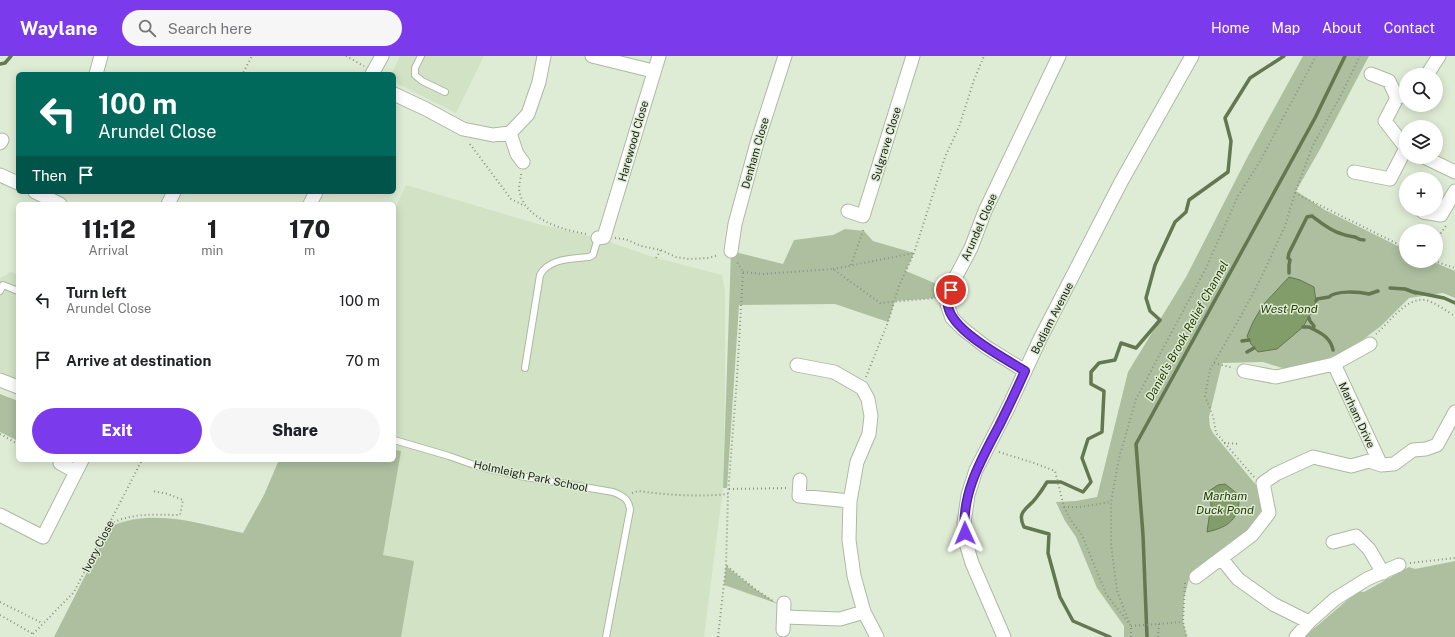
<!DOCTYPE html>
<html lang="en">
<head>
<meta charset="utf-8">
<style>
  :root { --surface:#fff; --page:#f6f6f6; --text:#202124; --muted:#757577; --accent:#7c3aed }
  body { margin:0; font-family:"Public Sans",sans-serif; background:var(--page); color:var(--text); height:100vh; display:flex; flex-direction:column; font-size:15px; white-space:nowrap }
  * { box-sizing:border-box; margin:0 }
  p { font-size:13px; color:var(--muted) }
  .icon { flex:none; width:22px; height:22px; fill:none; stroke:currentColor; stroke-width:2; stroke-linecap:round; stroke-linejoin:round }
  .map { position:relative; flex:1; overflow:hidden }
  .drawer { position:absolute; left:16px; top:146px; width:380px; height:260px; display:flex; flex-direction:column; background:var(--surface); border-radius:6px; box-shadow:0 2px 10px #0003 }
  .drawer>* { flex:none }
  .hud { position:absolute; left:16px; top:16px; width:380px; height:122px; border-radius:6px; box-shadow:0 2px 10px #0003; background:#00695c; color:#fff; overflow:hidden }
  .fabs { position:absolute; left:1399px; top:12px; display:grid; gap:8px }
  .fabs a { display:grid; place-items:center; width:44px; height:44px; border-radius:50%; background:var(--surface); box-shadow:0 2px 10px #0003; font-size:20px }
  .pin { position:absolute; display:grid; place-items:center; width:34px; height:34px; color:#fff; margin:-17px; border:2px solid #fff; border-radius:50%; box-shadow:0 1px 4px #0007 }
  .me { position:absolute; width:44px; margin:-22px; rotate:359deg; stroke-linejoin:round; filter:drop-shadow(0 0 3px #0008) }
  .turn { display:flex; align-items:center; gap:14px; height:84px; padding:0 16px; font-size:18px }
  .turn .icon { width:52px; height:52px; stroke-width:2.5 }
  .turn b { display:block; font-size:28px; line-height:34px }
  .then { display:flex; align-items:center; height:38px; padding:0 16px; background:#0003; gap:8px; font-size:15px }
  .eta { display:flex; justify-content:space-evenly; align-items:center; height:68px; text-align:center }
  .eta b { font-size:24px; font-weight:800; line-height:28px }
  .cta { display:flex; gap:8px; margin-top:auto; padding:8px 16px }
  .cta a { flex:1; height:46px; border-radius:24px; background:var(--accent); color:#fff; font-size:16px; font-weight:800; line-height:46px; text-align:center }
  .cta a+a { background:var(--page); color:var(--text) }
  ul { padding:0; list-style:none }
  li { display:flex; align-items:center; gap:12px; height:60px; padding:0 16px }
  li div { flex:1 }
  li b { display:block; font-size:15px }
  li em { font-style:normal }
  header { display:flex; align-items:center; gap:24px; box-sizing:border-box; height:56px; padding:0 20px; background:var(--accent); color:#fff }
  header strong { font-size:19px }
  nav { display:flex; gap:22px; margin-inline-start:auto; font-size:14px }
  .search { width:280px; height:36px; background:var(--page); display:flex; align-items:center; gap:10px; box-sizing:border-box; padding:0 14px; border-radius:22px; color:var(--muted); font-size:15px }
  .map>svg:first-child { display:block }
</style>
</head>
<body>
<header>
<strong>Waylane</strong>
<div class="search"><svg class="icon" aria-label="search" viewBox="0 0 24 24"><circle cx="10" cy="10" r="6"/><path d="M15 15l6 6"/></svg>Search here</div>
<nav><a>Home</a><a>Map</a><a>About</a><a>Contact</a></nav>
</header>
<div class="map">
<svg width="1455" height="581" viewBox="0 0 1455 581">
  <rect width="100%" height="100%" fill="#dfecd5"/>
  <path fill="#d2e2c4" d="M400 0H484L456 57 398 28 394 21V18L392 17Z
    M406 129 538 168 598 182 656 202 722 219 725 235V339L723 432 704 581H54L110 471 119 466 137 462H162L184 464 243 477 264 439 279 404H394V155Z
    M11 216 18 219V323L0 316V222Z"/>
  <path fill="#adbf9f" d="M1303 0H1369L1319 95 1296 135 1325 154 1406 194V205H1431L1455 215V242L1443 237 1409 242 1381 270 1361 285 1341 297 1323 304 1289 314 1263 306 1222 307 1209 361 1210 371 1213 377 1256 429 1260 436 1262 451 1260 459 1252 472 1190 519 1184 542 1183 566 1187 581H1124V570L1097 532 1076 481 1065 465 1056 446 1076 445 1097 441 1128 316 1186 221 1248 100Z
    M845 173 864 175 873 185 914 197 906 215 951 234 949 241 895 245 888 266 835 248 739 249 727 432H723L731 195 783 208 794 184 833 179Z
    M0 338 18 345V385L0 376Z
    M394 394 401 395 383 499 414 505 401 581H54L110 471C153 451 200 468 243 477L264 439 279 404H394Z
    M1455 505V581H1304L1358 535 1364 536 1409 511 1415 513Z
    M726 510 755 533 778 548 724 529Z"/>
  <path fill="#829c6a" stroke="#637751" d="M1289 221 1300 224 1314 231 1316 245 1313 254 1303 271 1277 293 1258 296 1251 288 1247 280 1253 266 1263 249Z
    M1225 428 1239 439C1240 463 1229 471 1207 476L1211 448 1209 435 1218 429Z"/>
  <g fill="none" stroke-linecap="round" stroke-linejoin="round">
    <path stroke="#637751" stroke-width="3.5" d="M0 8 5 7 11 0
      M1289 217V209L1290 204 1288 202 1289 197 1307 161 1312 160C1321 167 1331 175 1342 178 1346 180 1351 180 1355 181 1358 183 1360 184 1364 184
      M1390 232 1405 233 1416 237
      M1414 236 1444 242 1455 247
      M1316 245 1317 243 1329 241C1336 234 1360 236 1369 238L1378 235
      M1309 262 1310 265 1314 270 1313 273C1323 278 1331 283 1333 294
      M1303 271H1309L1313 273
      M1242 285 1249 284
      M1247 296 1254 292
      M1110 581 1073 565 1060 541 1048 497 1049 478 1024 471C1016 455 1028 453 1036 442 1040 437 1044 431 1047 426H1061L1083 436 1091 426 1082 402 1088 383 1102 376 1104 335 1091 328V316L1099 307 1115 304 1121 287 1136 292 1160 264 1150 255 1146 242 1155 209 1175 166 1186 156 1189 144 1228 116 1231 85 1225 62 1250 22 1284 0
      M1147 581 1143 479 1136 388 1315 62 1345 0"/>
    <defs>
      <path id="service" d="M421 0 415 12V19L422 25 445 36
        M0 235 3 229 18 235
        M525 312 540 219C549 202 572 203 589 201L593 199 598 182
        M394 384 449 400 477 410 520 420 613 436C623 440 629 443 630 454L606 581"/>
      <path id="minor" d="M592 0 653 15
        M96 18 101 0
        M372 18 382 0
        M1371 18 1389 25 1397 42
        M1427 19 1439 0
        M394 38 426 53 463 73 493 79 510 77 528 58 539 26 544 0
        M1406 38 1397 42 1385 65 1406 92
        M510 77 517 98 523 106
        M0 87 2 84
        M1424 101 1455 116
        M1354 116 1390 123 1406 92
        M0 119 18 127
        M35 136 60 148
        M168 148 174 136
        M310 148 316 136
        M848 155 863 160 913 0
        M1423 156 1441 159 1455 135
        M598 182 604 181 659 0
        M731 195 735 168 757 87 785 0
        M1334 308 1381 409
        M797 309 834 316 862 332 868 343 871 360 869 378 857 406 850 445 849 484 854 520 864 556 877 581
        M1025 315 986 291 963 273 952 262 947 248 953 226 971 192 985 155 1059 0
        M1244 315 1276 321 1334 308 1370 288
        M0 324 18 331
        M60 407 76 416
        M800 424 799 440 850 445
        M0 459 43 481 82 404
        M1333 486 1356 480 1369 493 1383 517
        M1221 502 1238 523 1273 548 1309 566 1296 581
        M1196 521 1252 479 1269 457 1263 427 1276 418 1313 401 1351 410 1369 405 1381 409 1394 408 1413 394 1426 393 1437 389 1455 356
        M784 561 840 563 864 556
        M1309 566 1335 543 1367 523 1399 509
        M783 574 784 547
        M1004 581 972 507 966 487 964 467 968 439 976 414 1008 352 1040 283 1121 126 1192 0"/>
    </defs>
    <use href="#service" stroke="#adb9a3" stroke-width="8"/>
    <use href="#minor" stroke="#adb9a3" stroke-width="15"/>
    <path stroke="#8b9483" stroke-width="2" stroke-dasharray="1 3" stroke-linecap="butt" d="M346 0 364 10
      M240 18 243 17 252 0
      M470 88 511 143 525 150
      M521 118C521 122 519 128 519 133 523 163 562 174 587 178
      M1295 137 1406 192
      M615 182 625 183 641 190 661 194 676 201 689 203 708 202 719 199
      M1436 184 1446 170
      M656 202 661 194
      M1434 205 1455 212
      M851 209 864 172
      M833 213 914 197
      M743 216 763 218 833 213 880 247 936 242
      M1376 278C1389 267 1406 241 1425 244 1433 245 1448 256 1455 260
      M1214 307 1233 312
      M866 321 888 266 899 230 914 197 945 101 959 71 974 24 984 0
      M0 378 18 388
      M1224 387 1239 388
      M999 396 1034 407 1055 415 1064 451 1070 463 1082 479 1106 538 1131 570V581
      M1254 421 1216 377 1213 360 1205 340 1210 314 1242 258 1260 224 1285 170 1295 137 1313 89 1339 43 1360 0
      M729 433 789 432
      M632 437 638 435C668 439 698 441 728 438
      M1064 451H1080L1111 446
      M110 468C134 456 154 459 180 459L183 444 168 438 153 435
      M1410 507 1455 502
      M727 510 755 533 773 545
      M1185 527 1183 566 1187 581
      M0 546 42 567
      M0 559 33 578
      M1129 566 1117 535 1111 488V446L1119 402 1136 343 1206 212 1238 140 1259 107 1316 0
      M1131 570 1183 566
      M33 578 74 536 142 404
      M718 581 726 510 728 438 737 322 743 216 737 206
      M1158 581 1159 568"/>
    <use href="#service" stroke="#fff" stroke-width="6"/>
    <use href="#minor" stroke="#fff" stroke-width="13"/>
  </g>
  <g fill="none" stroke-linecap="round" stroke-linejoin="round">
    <defs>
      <path id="route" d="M951 234C950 239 947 245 948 250 952 275 1004 302 1025 315 1017 333 1008 352 999 370 981 404 961 438 965 477"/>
    </defs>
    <use href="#route" stroke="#51269a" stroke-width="10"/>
    <use href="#route" stroke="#7c3aed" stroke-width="7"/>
  </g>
  <g text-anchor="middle" stroke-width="3" stroke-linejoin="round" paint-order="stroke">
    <g font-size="11" fill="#1c2018" stroke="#dfecd5">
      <text transform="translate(633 85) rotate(-74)" y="4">Harewood Close</text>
      <text transform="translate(886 88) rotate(-73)" y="4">Sulgrave Close</text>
      <text transform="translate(755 97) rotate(-74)" y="4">Denham Close</text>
      <text transform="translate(979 171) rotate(-66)" y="4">Arundel Close</text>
      <text transform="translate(1052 262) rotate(-63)" y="4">Bodiam Avenue</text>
      <text transform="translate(1357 359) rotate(65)" y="4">Marham Drive</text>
      <text transform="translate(531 420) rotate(12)" y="4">Holmleigh Park School</text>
      <text transform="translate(98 490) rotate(-63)" y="4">Ivory Close</text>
    </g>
    <g font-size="12" font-style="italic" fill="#263e06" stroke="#dfecd5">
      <text x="1289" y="257">West Pond</text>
      <text transform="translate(1187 275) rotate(-61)" y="4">Daniel's Brook Relief Channel</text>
      <text x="1225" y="444">Marham<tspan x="1225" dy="14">Duck Pond</tspan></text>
    </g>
  </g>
</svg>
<div class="fabs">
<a><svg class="icon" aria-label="search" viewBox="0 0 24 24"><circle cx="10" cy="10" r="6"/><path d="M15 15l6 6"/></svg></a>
<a><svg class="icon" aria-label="layers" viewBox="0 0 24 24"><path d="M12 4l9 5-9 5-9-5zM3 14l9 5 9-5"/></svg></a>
<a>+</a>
<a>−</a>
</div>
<div class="pin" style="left:951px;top:234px;background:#d93025"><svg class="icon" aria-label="arrive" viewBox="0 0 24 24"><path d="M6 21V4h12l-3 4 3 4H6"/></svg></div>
<svg class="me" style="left:965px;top:477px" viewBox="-20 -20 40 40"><path d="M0-17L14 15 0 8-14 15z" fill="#7c3aed" stroke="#fff" stroke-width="4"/></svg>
<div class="hud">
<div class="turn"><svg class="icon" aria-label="left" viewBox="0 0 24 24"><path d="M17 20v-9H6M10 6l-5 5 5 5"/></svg><div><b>100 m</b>Arundel Close</div></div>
<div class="then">Then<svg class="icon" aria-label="arrive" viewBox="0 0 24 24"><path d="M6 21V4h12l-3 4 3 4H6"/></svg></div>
</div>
<section class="drawer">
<div class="eta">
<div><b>11:12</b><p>Arrival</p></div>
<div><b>1</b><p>min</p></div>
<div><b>170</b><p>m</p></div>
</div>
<ul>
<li><svg class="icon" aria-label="left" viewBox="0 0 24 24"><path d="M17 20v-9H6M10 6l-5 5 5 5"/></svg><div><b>Turn left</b><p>Arundel Close</p></div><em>100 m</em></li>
<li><svg class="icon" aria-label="arrive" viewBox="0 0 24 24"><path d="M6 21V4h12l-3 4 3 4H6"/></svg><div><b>Arrive at destination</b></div><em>70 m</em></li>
</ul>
<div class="cta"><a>Exit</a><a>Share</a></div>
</section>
</div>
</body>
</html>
